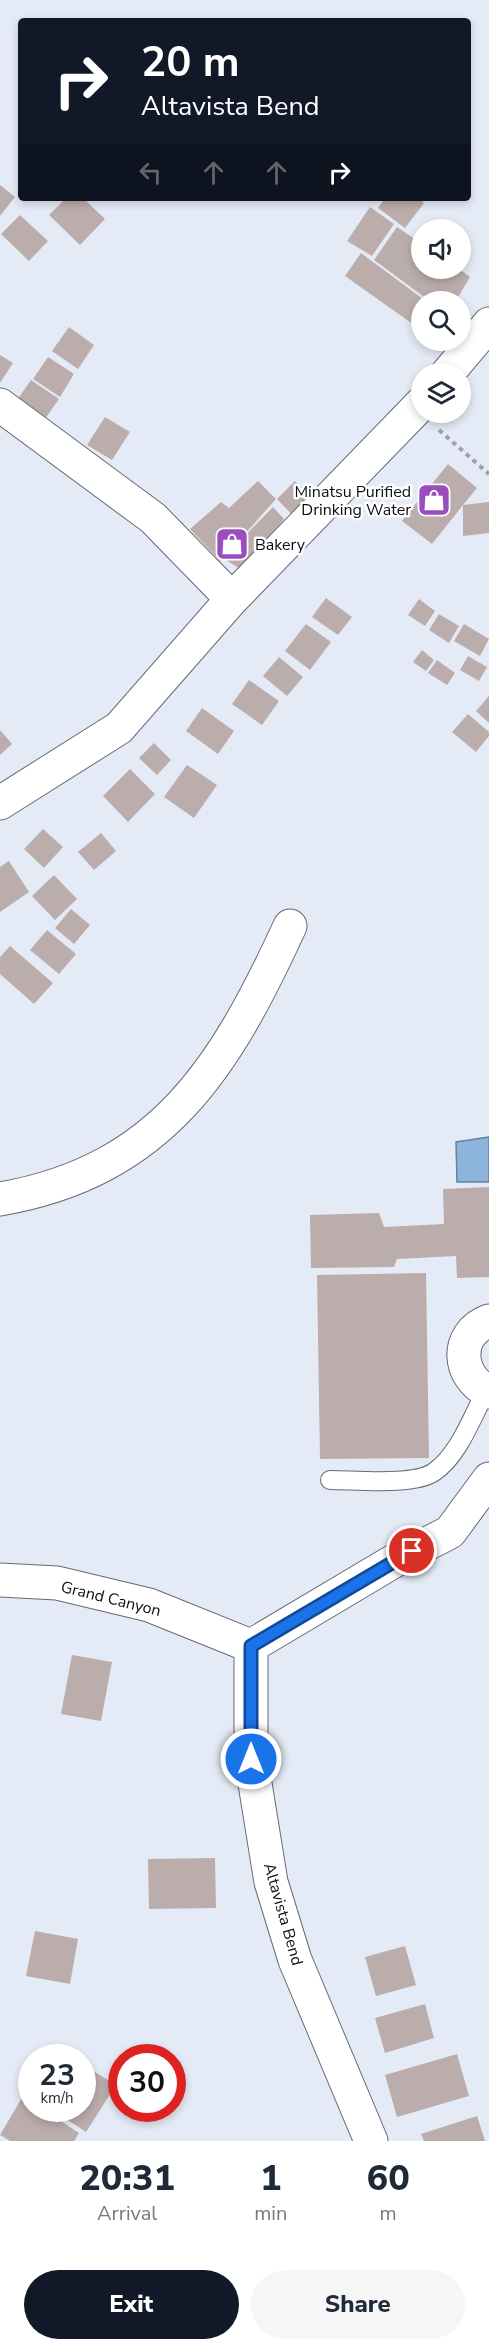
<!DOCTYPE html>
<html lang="en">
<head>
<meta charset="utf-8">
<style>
  :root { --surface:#fff; --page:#f6f6f7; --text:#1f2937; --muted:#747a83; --accent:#111827 }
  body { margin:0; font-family:"Nunito Sans",sans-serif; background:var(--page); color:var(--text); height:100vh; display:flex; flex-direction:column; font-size:22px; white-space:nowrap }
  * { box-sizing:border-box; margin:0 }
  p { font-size:20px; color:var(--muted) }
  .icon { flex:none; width:33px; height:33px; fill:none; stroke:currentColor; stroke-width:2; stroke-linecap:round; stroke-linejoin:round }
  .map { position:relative; height:2141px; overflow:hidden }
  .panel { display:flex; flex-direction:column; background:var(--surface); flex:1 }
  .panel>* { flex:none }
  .guide { position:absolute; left:18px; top:18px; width:453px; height:183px; border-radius:6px; box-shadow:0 3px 9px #0003; background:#111827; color:#fff; overflow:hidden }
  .buttons { position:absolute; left:411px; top:219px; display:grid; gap:12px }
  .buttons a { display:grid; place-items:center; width:60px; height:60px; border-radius:50%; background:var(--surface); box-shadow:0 3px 9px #0003; font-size:30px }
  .speed { position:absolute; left:18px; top:2044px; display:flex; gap:12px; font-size:30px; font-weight:700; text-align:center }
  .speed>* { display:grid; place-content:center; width:78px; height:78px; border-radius:50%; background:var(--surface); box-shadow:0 3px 9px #0003; line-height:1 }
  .speed small { font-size:15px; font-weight:400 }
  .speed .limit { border:9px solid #d22; background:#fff; color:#111 }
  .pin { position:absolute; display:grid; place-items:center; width:51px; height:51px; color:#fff; margin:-26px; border:3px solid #fff; border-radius:50%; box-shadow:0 2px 6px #0007 }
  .me { position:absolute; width:66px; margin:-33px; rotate:0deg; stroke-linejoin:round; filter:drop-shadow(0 0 4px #0008) }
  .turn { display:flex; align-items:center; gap:21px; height:126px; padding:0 24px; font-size:27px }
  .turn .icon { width:78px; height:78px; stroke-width:2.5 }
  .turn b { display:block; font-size:42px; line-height:51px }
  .lanes { display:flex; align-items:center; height:57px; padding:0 24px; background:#0003; justify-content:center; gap:30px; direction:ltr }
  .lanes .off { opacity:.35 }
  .eta { display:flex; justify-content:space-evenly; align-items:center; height:102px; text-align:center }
  .eta b { font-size:36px; font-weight:800; line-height:42px }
  .button { display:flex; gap:12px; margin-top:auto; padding:12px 24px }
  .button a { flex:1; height:69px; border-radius:36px; background:var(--accent); color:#fff; font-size:24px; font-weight:800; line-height:69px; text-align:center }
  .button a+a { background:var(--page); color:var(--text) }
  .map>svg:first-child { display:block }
</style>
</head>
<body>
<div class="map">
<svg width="489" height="2141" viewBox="0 0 489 2141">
  <rect width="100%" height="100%" fill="#e5ebf6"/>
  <path fill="#8db4dc" stroke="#66829f" stroke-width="1.5" d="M489 1137V1182H457L456 1142Z"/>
  <path fill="#bbadab" d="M0 185 15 197 0 216Z
    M66 198H83L105 219 80 245 49 215Z
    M385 198H418L424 203 405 228 378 208Z
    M370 207 394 224 372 256 347 241Z
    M20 215 48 241 29 261 1 234Z
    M397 227 422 244V268H458L470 277 455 302H431L374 260Z
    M361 253 427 302H422V319L417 327 345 276Z
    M69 327 94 345 78 369 52 351Z
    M0 355 13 363 0 383Z
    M48 357 74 374 60 397 33 379Z
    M31 380 59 399 43 422 15 403Z
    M105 417 130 432 112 460 87 445Z
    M448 464 477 488 463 505 489 502V533L463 536V505L432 544 402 521Z
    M258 481 276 499 226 555 273 507 284 519 243 571 223 558 220 561 190 529 221 502 229 508Z
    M295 481 318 504 299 522 277 499Z
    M326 598 352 617 338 635 312 617Z
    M419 599 435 611 425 626 408 615Z
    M439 614 459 626 449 643 429 630Z
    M306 624 331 642 310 670 285 651Z
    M464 624 489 639 480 656 454 641Z
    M422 650 434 660 426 671 413 662Z
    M468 656 487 667 479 681 460 670Z
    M279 657 303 677 287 696 263 676Z
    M437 660 455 673 447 685 428 673Z
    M249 680 279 701 262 725 232 704Z
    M489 696V723L476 711Z
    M202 708 234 731 218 754 186 731Z
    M468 714 489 732V736L476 752 452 732Z
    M0 730 12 744 0 755Z
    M154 743 171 760 157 775 139 758Z
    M187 765 217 785 194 818 164 797Z
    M130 769 155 794 128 822 103 796Z
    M43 829 63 847 44 868 24 849Z
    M101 833 116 851 94 870 78 852Z
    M9 861 29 892 0 912V867Z
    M54 875 77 899 55 920 32 896Z
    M71 909 90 925 74 944 55 928Z
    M47 930 76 954 59 974 30 950Z
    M10 946 53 983 34 1004 0 974V957Z
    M489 1187V1277L457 1278 456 1256 397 1259 394 1267 311 1268 310 1215 379 1213 384 1227 444 1224 443 1189Z
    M426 1273 429 1458 320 1459 317 1275Z
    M72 1655 112 1662 101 1721 61 1714Z
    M215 1858 216 1908 149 1909 148 1859Z
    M35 1931 78 1939 70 1984 26 1976Z
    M405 1946 416 1985 376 1996 365 1957Z
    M425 2004 434 2038 385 2053 375 2018Z
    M457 2054 469 2096 397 2117 385 2075Z
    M82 2064 116 2085 86 2132 51 2109H82Z
    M23 2096 32 2102V2109H42L79 2133 74 2141H10L0 2135Z
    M477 2116 485 2141H424L421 2134Z"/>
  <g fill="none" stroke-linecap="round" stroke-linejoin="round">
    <defs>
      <path id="lane" d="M330 1480C356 1480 414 1486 434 1472 459 1455 472 1417 486 1391"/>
      <path id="street" d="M447 374 489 324
        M0 405 153 518 232 599
        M0 803 119 728 232 599 422 403
        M0 1199C163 1171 226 1065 290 926
        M489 1321C454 1334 457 1377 489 1392
        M0 1580 57 1583 149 1605 251 1646
        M371 2141 295 1960 271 1882 251 1759V1646L394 1561 450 1532 489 1479"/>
    </defs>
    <use href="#lane" stroke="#656a74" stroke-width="20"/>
    <use href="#street" stroke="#656a74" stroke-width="35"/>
    <path stroke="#9da2aa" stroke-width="4" stroke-dasharray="4.5 4.5" stroke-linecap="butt" d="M439 430 489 474"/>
    <use href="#lane" stroke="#fff" stroke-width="18"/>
    <use href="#street" stroke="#fff" stroke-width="33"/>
  </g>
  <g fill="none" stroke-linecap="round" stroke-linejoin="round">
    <defs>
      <path id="route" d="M251 1759V1646L412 1551"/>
    </defs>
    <use href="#route" stroke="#114b97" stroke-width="15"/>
    <use href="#route" stroke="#1a73e8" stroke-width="10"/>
  </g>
  <defs>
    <symbol id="shop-square" viewBox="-11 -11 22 22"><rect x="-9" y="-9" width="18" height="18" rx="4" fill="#9a4dbf" stroke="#fff"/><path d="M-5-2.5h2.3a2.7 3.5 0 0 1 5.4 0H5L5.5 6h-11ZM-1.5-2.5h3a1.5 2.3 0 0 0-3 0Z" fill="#fff"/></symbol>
  </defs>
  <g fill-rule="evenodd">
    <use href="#shop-square" x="415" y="481" width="38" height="38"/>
    <use href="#shop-square" x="213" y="525" width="38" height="38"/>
  </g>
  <g text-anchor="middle" stroke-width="5" stroke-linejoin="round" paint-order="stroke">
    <g font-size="16" fill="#0b0d10" stroke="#fff" text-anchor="end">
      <text x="411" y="497">Minatsu Purified<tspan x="411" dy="18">Drinking Water</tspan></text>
      <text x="255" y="550" text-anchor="start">Bakery</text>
    </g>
    <g font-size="16" fill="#0b0d10" stroke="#fff">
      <text transform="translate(111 1598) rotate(14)" y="6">Grand Canyon</text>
      <text transform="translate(284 1914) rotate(74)" y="6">Altavista Bend</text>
    </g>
  </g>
</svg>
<div class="buttons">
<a><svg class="icon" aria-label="sound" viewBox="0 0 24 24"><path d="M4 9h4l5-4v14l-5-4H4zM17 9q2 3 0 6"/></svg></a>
<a><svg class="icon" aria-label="search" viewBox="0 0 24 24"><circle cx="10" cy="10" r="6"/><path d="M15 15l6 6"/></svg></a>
<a><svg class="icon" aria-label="layers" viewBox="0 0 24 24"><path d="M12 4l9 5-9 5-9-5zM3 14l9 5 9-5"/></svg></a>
</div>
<div class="speed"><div>23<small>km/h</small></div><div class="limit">30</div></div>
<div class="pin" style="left:412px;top:1551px;background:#d93025"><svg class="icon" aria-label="arrive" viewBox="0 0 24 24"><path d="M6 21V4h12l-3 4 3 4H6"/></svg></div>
<svg class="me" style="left:251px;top:1759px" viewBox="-20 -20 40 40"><circle r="17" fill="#1a73e8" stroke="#fff" stroke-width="3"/><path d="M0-11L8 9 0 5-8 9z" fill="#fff"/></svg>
<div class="guide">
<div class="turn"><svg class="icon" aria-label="right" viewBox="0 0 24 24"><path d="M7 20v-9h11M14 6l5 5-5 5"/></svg><div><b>20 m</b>Altavista Bend</div></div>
<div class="lanes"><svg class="icon off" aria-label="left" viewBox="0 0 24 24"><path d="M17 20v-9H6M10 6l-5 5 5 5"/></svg><svg class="icon off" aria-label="ahead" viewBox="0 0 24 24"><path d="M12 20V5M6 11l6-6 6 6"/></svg><svg class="icon off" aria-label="ahead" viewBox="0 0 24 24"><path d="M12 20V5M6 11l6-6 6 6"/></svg><svg class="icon" aria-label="right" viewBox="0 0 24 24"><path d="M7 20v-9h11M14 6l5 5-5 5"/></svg></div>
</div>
</div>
<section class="panel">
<div class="eta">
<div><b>20:31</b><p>Arrival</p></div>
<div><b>1</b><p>min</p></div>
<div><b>60</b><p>m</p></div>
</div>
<div class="button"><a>Exit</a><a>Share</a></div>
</section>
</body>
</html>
